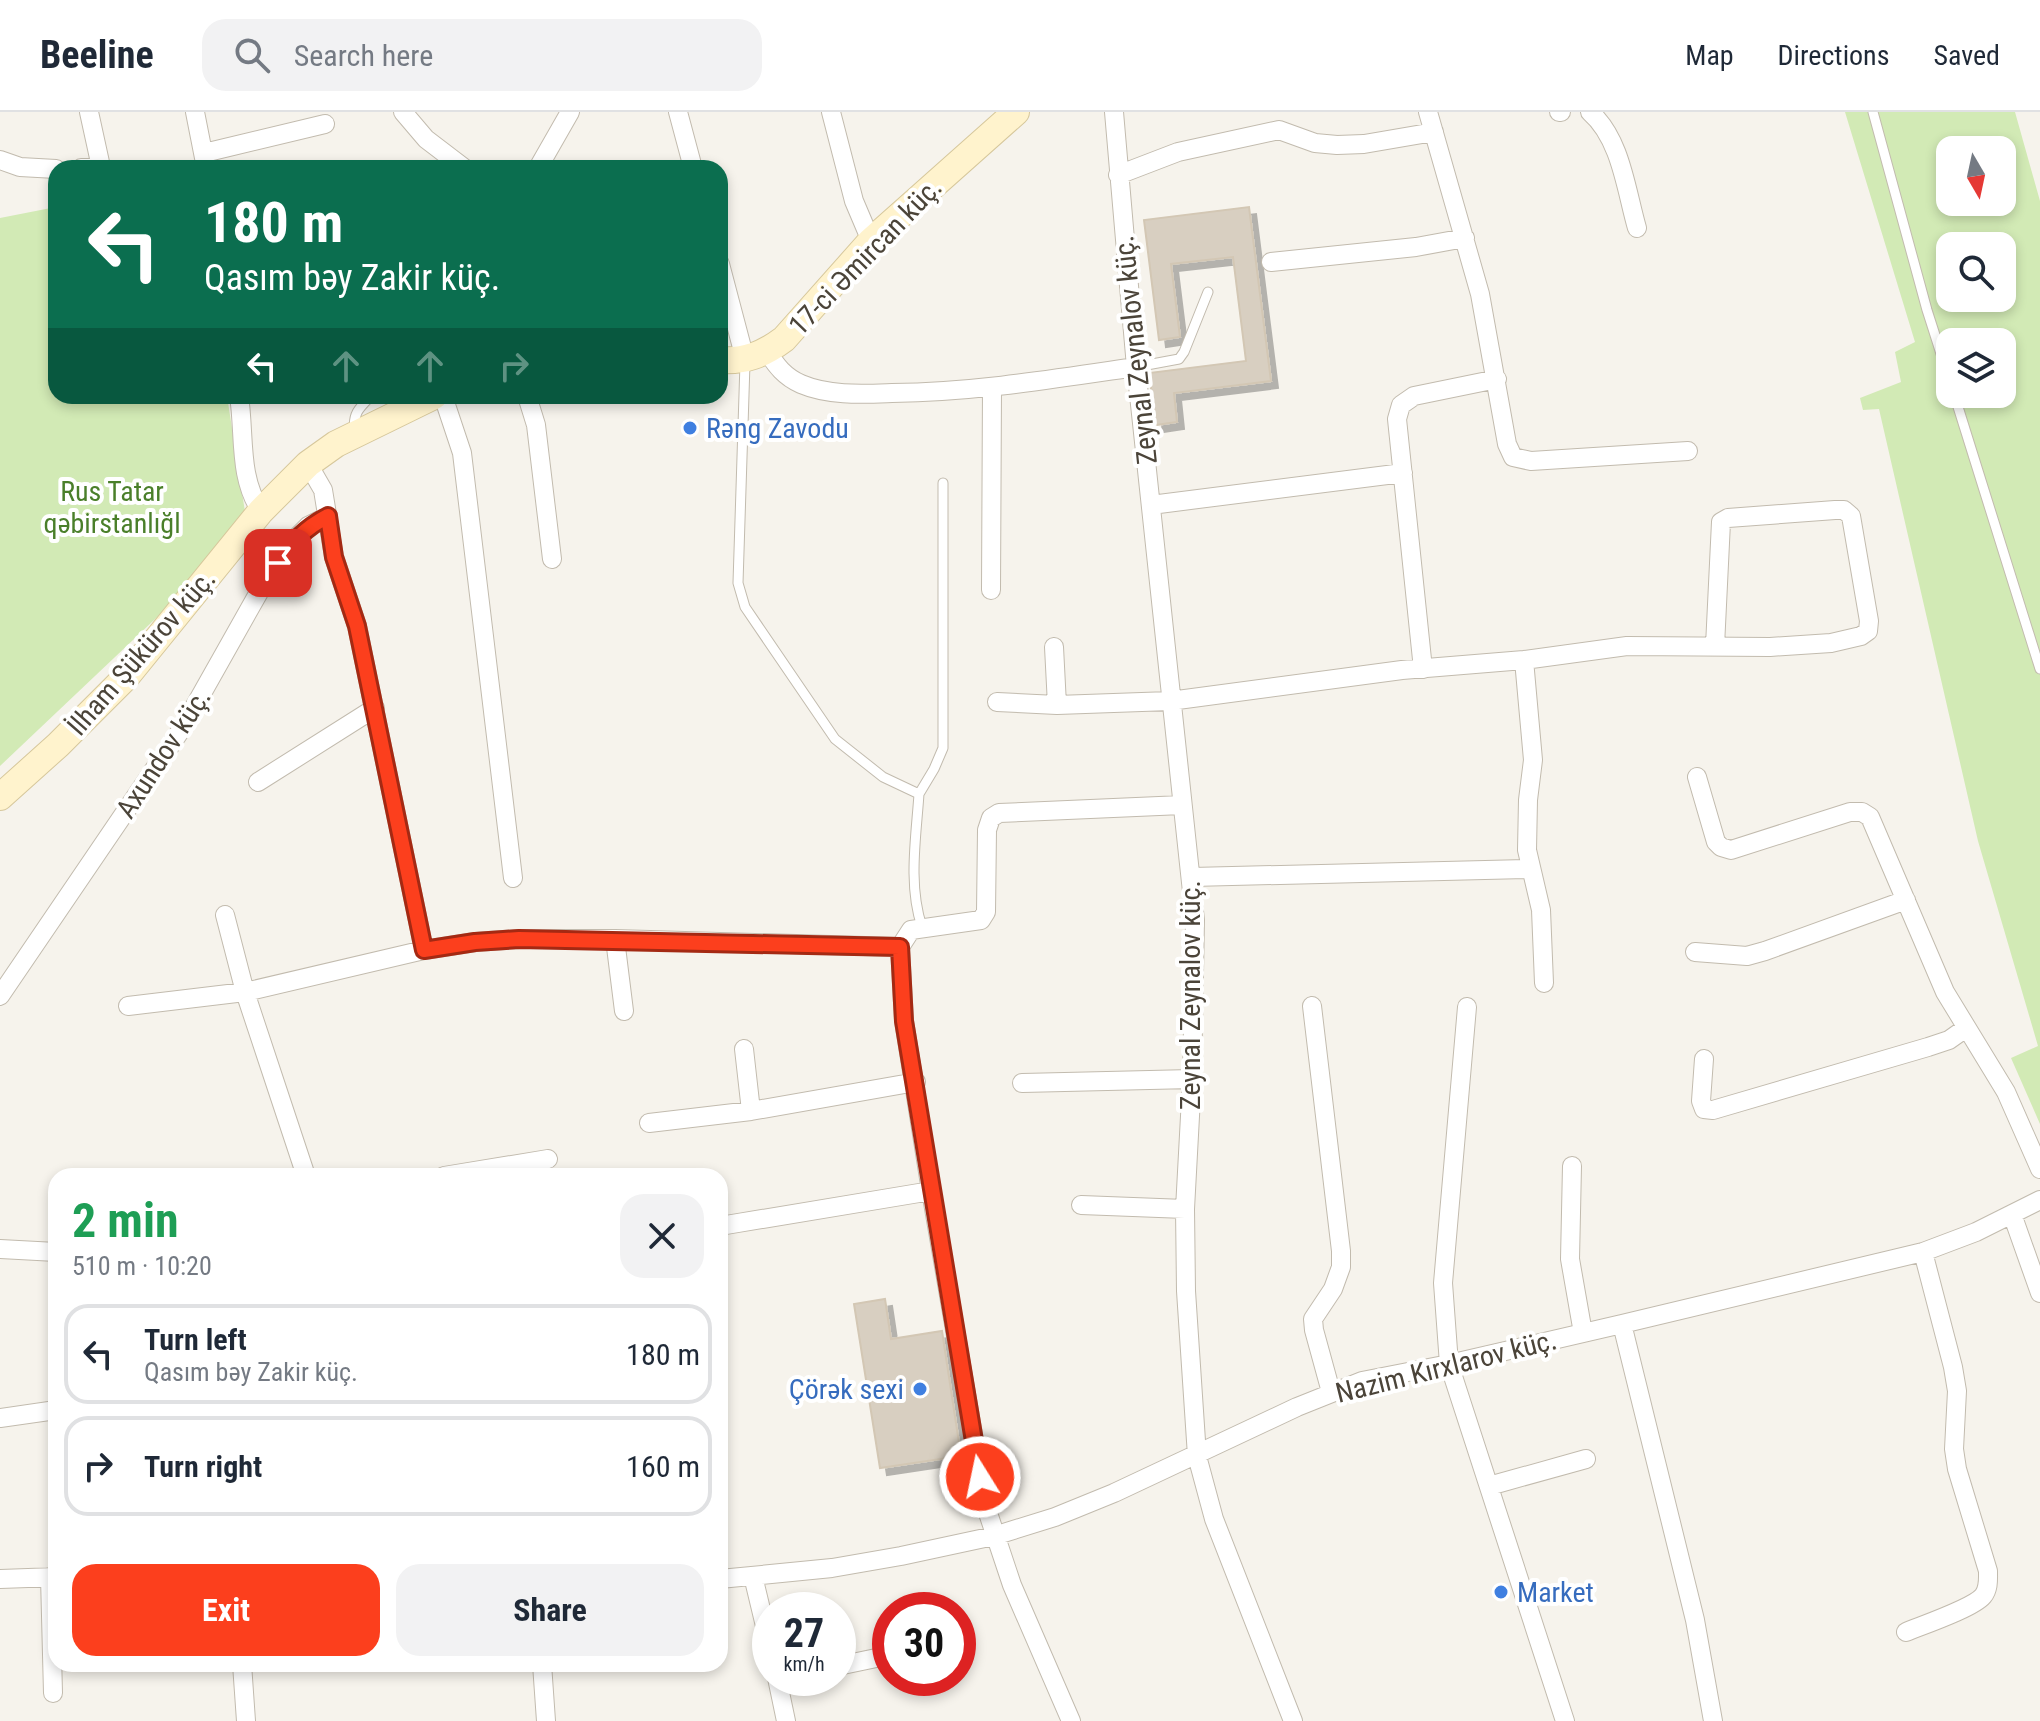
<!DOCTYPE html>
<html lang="en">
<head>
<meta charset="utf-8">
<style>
  :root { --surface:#fff; --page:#f2f2f3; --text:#1f2937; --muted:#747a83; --line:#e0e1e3; --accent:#fc3f1d }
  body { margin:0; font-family:"Roboto Condensed",sans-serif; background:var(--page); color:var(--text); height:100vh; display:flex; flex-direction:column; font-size:30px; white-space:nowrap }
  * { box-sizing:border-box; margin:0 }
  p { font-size:26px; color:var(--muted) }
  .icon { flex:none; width:44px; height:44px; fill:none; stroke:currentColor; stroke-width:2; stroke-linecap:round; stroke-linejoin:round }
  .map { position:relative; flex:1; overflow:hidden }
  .panel { position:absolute; left:48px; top:1056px; width:680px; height:504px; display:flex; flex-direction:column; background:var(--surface); border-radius:24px; box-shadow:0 4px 12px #0003 }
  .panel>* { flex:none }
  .guide { position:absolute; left:48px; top:48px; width:680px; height:244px; border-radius:24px; box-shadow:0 4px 12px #0003; background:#0b6e4f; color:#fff; overflow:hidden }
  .needle { width:52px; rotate:171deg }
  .controls { position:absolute; left:1936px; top:24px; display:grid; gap:16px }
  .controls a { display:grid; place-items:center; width:80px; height:80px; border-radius:16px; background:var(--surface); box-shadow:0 4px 12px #0003; font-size:40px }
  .speed { position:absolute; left:752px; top:1480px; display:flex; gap:16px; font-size:40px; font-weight:700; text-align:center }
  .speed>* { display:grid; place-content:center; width:104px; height:104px; border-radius:50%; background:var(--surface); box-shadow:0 4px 12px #0003; line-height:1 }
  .speed small { font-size:20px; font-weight:400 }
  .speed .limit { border:12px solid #d22; background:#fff; color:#111 }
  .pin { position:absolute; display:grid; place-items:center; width:68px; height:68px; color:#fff; margin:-34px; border-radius:16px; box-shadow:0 4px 12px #0006 }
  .me { position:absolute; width:88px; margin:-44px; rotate:350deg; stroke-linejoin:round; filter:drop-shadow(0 0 6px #0008) }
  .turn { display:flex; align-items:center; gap:28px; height:168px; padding:0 24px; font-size:36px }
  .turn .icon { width:104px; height:104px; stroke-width:2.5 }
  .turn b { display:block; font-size:56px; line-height:68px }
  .lanes { display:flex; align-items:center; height:76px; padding:0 24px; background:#0003; justify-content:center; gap:40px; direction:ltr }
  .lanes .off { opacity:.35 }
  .round { display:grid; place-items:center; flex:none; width:84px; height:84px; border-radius:24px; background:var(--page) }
  .summary { display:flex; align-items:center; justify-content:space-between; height:136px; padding:0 24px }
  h1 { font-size:48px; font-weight:700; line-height:60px; color:#1e9e55 }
  .cta { display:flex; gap:16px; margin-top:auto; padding:16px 24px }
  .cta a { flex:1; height:92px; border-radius:24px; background:var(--accent); color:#fff; font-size:32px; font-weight:700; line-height:92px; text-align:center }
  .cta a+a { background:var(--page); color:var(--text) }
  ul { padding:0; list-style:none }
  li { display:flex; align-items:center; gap:24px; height:100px; margin:0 16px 12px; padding:0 8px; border:4px solid var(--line); border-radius:24px }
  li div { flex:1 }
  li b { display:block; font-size:30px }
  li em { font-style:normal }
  header { display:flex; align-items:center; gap:48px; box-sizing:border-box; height:112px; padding:0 40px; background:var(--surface); border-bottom:2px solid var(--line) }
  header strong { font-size:38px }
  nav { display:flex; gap:44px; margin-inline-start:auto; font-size:28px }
  .search { width:560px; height:72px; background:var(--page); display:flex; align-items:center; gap:20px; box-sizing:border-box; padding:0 28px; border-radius:24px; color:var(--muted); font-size:30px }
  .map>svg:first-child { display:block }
</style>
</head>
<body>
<header>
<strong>Beeline</strong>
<div class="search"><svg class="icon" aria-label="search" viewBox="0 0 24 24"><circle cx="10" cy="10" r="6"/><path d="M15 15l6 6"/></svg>Search here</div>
<nav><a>Map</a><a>Directions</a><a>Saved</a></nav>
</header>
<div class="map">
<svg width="2040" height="1609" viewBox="0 0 2040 1609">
  <defs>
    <filter id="shadow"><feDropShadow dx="7" dy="7" stdDeviation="0" flood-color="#0004"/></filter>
  </defs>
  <rect width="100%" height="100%" fill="#f6f3ec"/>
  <path fill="#d2eab5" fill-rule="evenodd" d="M1845 0H2015L2040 89V1012L2011 946 2038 934 1978 729 1879 297 1863 298 1860 286 1901 270 1895 240 1915 230ZM1950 38H2002V90H1950ZM1950 134H2002V186H1950ZM1950 230H2002V282H1950Z
    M56 95V284H227L248 419 0 654V106Z"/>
  <path fill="#d8cfc1" stroke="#d3c7b4" stroke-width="2" filter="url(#shadow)" d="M1249 95 1271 269 1174 281 1177 310 1156 313 1149 261 1246 249 1233 145 1171 152 1180 225 1159 228 1144 108Z
    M885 1187 891 1227 942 1219 961 1344 880 1356 854 1192Z"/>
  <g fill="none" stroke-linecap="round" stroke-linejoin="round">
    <defs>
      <path id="lane" d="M1873 0 1927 198 1950 270
        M745 251 738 471 745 495 835 627 883 665 919 682C916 726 908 773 922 815
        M1136 255 1179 247 1184 240 1208 180
        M1954 282 2040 557
        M355 318C352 302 360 295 371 284
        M919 682 934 657 943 636V371"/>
      <path id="street" d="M89 0 101 55
        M195 0 206 56
        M403 0 426 27 464 56
        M678 0 693 56
        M831 0 854 89 871 129
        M1114 0 1136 255 1195 808 1192 967 1185 1097 1186 1179 1197 1344 1214 1407 1293 1609
        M1428 0 1480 182 1507 332 1513 345 1531 349 1688 339
        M1559 0H1561
        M1590 0C1621 27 1626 78 1637 116
        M204 41 325 12
        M0 48 20 55 56 57
        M81 56H101
        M538 56 570 0
        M1118 63 1178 40 1279 18 1315 31 1337 33 1364 32 1434 20
        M1271 150 1416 135 1465 126
        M720 152 745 247
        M767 239C776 254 785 265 801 272 829 284 863 282 892 281 975 280 1054 267 1136 255
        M239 284C245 323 238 365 261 399
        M443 284 462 341 513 766
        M527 284 536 313 552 447
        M308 352 323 378 334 445 357 514 424 838
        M1151 393 1403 361
        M991 478 992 276
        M1054 535 1057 593
        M1524 548 1533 648 1528 688 1527 738 1541 798 1544 871
        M1423 557 1397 307 1401 293 1414 284 1497 267
        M997 590 1057 593 1170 589 1402 558 1524 548 1627 534 1770 535 1831 531 1861 524 1868 519 1869 509 1851 404 1844 398H1835L1728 406 1721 410 1715 534
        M1697 665 1716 730 1721 735 1731 738 1850 700H1862L1870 705 1945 880 2006 980 2040 1057
        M258 670 375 596
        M1192 765 1531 757
        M225 803 245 880 306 1064
        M615 827 624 899
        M900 835 911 818 981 808 986 800 987 718 991 706 999 701 1182 693
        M1695 840 1747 844 1765 839 1906 788
        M0 884 183 615 263 473 293 429 308 414 328 404
        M128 894 245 880 424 838 475 830 519 827H615L900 835 904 909 931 1079 985 1392 1012 1473 1071 1609
        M1312 894 1341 1139V1155L1333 1177 1313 1207 1314 1218 1331 1280
        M1467 895 1443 1171 1449 1252 1565 1609
        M744 937 751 999
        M1704 947 1701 989 1704 997 1713 998 1928 935 1949 928 1966 916
        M1022 971 1192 967
        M649 1011 751 999 916 970
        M1572 1054 1570 1147 1583 1221
        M444 1064 548 1047
        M1081 1093 1185 1097
        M2012 1102 2040 1181
        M720 1114 931 1079
        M0 1137 56 1140
        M1622 1212 1695 1508 1713 1609
        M0 1306 56 1298
        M1489 1374 1586 1347
        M753 1464 770 1535
        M50 1465 53 1581
        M0 1467 56 1465
        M720 1467 832 1456 901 1444 994 1424 1055 1405 1114 1381 1297 1295 1362 1269 1449 1252 1622 1212 1923 1140 1976 1120 2040 1088
        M1906 1520C1923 1513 1973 1496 1983 1484 1989 1477 1988 1467 1988 1459L1957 1357 1954 1337 1957 1279 1953 1255 1923 1140
        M242 1552 246 1609
        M542 1552 546 1609
        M838 1554 881 1545
        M777 1566 786 1609"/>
      <path id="secondary" d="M720 248C745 250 764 242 784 227L871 129 1016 0
        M0 685 58 633 127 564 261 399 308 352 336 332 434 284"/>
    </defs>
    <use href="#lane" stroke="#c2bbae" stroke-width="11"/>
    <use href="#street" stroke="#c2bbae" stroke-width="20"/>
    <use href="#secondary" stroke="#d6c79b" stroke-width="28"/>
    <use href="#lane" stroke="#fff" stroke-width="9"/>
    <use href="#street" stroke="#fff" stroke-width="18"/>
    <use href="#secondary" stroke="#fff3cd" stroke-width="26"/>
  </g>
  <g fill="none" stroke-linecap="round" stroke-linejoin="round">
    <defs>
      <path id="route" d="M278 451C292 430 305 416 328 404L334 445 357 514 424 838 475 830 519 827 900 835 904 909 980 1365"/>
    </defs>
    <use href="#route" stroke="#a42913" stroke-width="20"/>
    <use href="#route" stroke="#fc3f1d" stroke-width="14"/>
  </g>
  <g fill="#3f7fe0" stroke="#fff" stroke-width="3">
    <circle cx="690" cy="316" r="8"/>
    <circle cx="920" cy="1277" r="8"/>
    <circle cx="1501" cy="1480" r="8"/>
  </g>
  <g text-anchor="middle" stroke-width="8" stroke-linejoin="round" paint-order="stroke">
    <g font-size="28" fill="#4b4439" stroke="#fff">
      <text transform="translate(865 144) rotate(-46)" y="10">17-ci Əmircan küç.</text>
      <text transform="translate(1135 238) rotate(-96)" y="10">Zeynal Zeynalov küç.</text>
      <text transform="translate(141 540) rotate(-49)" y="10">İlham Şükürov küç.</text>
      <text transform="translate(163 641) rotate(-57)" y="10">Axundov küç.</text>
      <text transform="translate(1190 883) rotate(-90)" y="10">Zeynal Zeynalov küç.</text>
      <text transform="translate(1446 1254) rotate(-14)" y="10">Nazim Kırxlarov küç.</text>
    </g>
    <g font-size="28" fill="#366cbe" stroke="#fff" text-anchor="start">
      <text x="706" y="326">Rəng Zavodu</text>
      <text x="904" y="1287" text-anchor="end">Çörək sexi</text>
      <text x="1517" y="1490">Market</text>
    </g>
    <g font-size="28" fill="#4a7f2a" stroke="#fff">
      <text x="112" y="389">Rus Tatar<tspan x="112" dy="32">qəbirstanlığl</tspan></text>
    </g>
  </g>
</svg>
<div class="controls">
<a><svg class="needle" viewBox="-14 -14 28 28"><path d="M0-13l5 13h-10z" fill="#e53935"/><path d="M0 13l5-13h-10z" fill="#747a83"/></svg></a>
<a><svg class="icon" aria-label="search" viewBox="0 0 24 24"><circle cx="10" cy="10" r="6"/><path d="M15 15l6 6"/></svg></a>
<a><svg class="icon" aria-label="layers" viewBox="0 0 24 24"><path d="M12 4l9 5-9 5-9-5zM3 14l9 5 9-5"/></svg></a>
</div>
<div class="speed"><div>27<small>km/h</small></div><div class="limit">30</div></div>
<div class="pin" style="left:278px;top:451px;background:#d93025"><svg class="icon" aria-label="arrive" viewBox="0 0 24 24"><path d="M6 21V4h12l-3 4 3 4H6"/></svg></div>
<svg class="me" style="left:980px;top:1365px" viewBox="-20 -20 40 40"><circle r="17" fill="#fc3f1d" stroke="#fff" stroke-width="3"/><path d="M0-11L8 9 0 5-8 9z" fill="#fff"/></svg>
<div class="guide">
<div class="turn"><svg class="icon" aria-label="left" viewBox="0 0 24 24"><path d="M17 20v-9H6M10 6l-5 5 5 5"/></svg><div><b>180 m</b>Qasım bəy Zakir küç.</div></div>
<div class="lanes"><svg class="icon" aria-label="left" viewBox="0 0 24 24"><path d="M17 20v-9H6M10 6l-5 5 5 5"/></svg><svg class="icon off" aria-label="ahead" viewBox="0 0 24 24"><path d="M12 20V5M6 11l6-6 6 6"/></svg><svg class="icon off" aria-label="ahead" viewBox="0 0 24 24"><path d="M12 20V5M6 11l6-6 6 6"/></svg><svg class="icon off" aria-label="right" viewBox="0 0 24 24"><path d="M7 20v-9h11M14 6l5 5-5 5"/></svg></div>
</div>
<section class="panel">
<div class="summary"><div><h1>2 min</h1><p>510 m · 10:20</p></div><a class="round"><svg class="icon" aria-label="close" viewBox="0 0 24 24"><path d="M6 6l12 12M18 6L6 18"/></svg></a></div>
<ul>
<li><svg class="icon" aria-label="left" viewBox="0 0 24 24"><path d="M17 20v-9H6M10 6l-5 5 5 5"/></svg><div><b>Turn left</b><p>Qasım bəy Zakir küç.</p></div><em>180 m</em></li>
<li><svg class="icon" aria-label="right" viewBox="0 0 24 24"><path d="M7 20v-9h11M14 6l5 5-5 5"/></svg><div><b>Turn right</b></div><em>160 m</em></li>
</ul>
<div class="cta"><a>Exit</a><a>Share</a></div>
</section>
</div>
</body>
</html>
